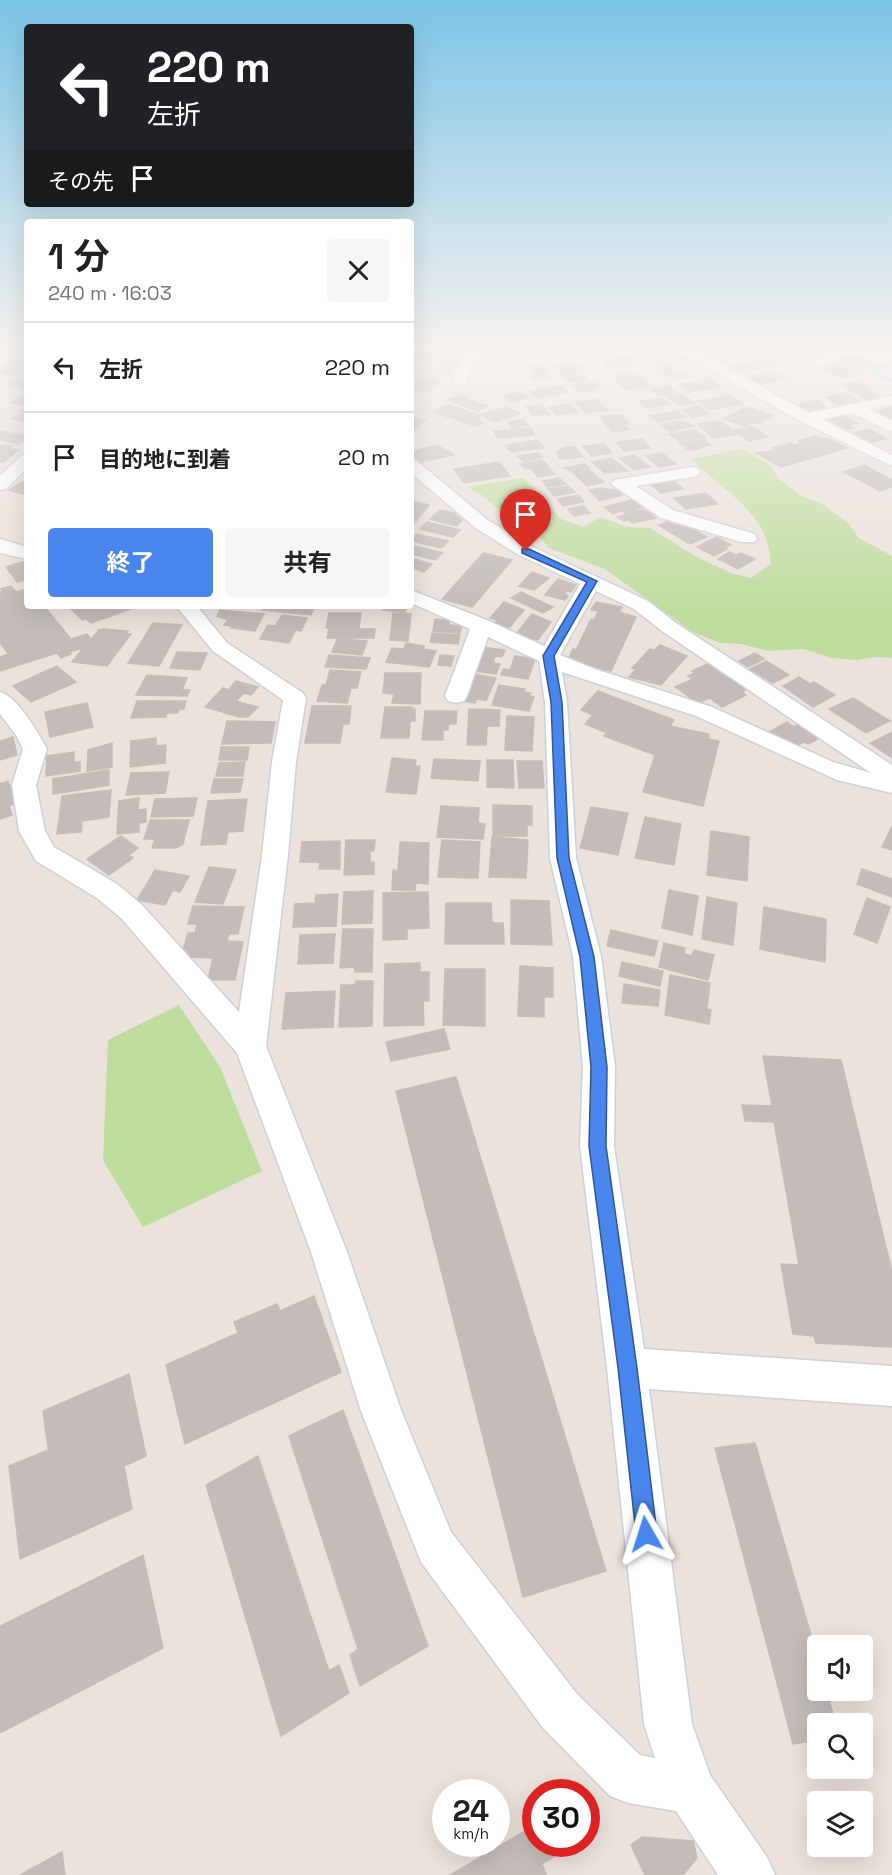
<!DOCTYPE html>
<html lang="ja">
<head>
<meta charset="utf-8">
<style>
  :root { --surface:#fff; --page:#f6f6f6; --text:#222; --muted:#767676; --line:#e0e0e0; --accent:#4885ec }
  body { margin:0; font-family:"Space Grotesk","Noto Sans JP",sans-serif; background:var(--page); color:var(--text); height:100vh; display:flex; flex-direction:column; font-size:22px; white-space:nowrap }
  * { box-sizing:border-box; margin:0 }
  p { font-size:20px; color:var(--muted) }
  .icon { flex:none; width:33px; height:33px; fill:none; stroke:currentColor; stroke-width:2; stroke-linecap:round; stroke-linejoin:round }
  .map { position:relative; flex:1; overflow:hidden }
  .panel { position:absolute; left:24px; top:219px; width:390px; height:390px; display:flex; flex-direction:column; background:var(--surface); border-radius:6px; box-shadow:0 6px 24px #0002 }
  .panel>* { flex:none }
  .banner { position:absolute; left:24px; top:24px; width:390px; height:183px; border-radius:6px; box-shadow:0 6px 24px #0002; background:#202124; color:#fff; overflow:hidden }
  .controls { position:absolute; left:807px; top:1635px; display:grid; gap:12px }
  .controls a { display:grid; place-items:center; width:66px; height:66px; border-radius:6px; background:var(--surface); box-shadow:0 6px 24px #0002; font-size:30px }
  .speed { position:absolute; left:432px; top:1779px; display:flex; gap:12px; font-size:30px; font-weight:700; text-align:center }
  .speed>* { display:grid; place-content:center; width:78px; height:78px; border-radius:50%; background:var(--surface); box-shadow:0 6px 24px #0002; line-height:1 }
  .speed small { font-size:15px; font-weight:400 }
  .speed .limit { border:9px solid #d22; background:#fff; color:#111 }
  .pin { position:absolute; display:grid; place-items:center; width:51px; height:51px; color:#fff; margin:-62px -26px; border-radius:50% 50% 50% 0; rotate:-45deg; box-shadow:0 0 6px #0007 }
  .pin .icon { rotate:45deg }
  .me { position:absolute; width:66px; margin:-33px; rotate:354deg; stroke-linejoin:round; filter:drop-shadow(0 0 4px #0008) }
  .turn { display:flex; align-items:center; gap:21px; height:126px; padding:0 24px; font-size:27px }
  .turn .icon { width:78px; height:78px; stroke-width:2.5 }
  .turn b { display:block; font-size:42px; line-height:51px }
  .then { display:flex; align-items:center; height:57px; padding:0 24px; background:#0003; gap:12px; font-size:22px }
  .round { display:grid; place-items:center; flex:none; width:63px; height:63px; border-radius:6px; background:var(--page) }
  .summary { display:flex; align-items:center; justify-content:space-between; height:102px; padding:0 24px }
  h1 { font-size:36px; font-weight:700; line-height:45px }
  .cta { display:flex; gap:12px; margin-top:auto; padding:12px 24px }
  .cta a { flex:1; height:69px; border-radius:6px; background:var(--accent); color:#fff; font-size:24px; font-weight:700; line-height:69px; text-align:center }
  .cta a+a { background:var(--page); color:var(--text) }
  ul { padding:0; list-style:none }
  li { display:flex; align-items:center; gap:18px; height:90px; padding:0 24px; border-top:2px solid var(--line) }
  li div { flex:1 }
  li b { display:block; font-size:22px }
  li em { font-style:normal }
  .map>svg:first-child { display:block }
</style>
</head>
<body>
<div class="map">
<svg width="892" height="1875" viewBox="0 0 892 1875">
  <rect width="100%" height="100%" fill="#ebe2dc"/>
  <path fill="#bedd9d" d="M743 449 771 466 778 478 800 495 824 505 848 523 859 538 892 556V658L878 657 856 660 831 658 804 649 768 651 741 644 720 643 693 632 605 569 549 548 537 534 514 522 483 496 468 487 524 478 561 519 584 527 600 517 627 527 650 528 695 556 731 573 751 578 771 564C768 511 725 493 691 459Z
    M179 1005 220 1067 262 1171 143 1227 103 1160 108 1040Z"/>
  <g fill="none" stroke-linecap="round" stroke-linejoin="round">
    <path fill="#77dce5" fill-rule="evenodd" d="M885 360H892V364L888 363 877 372 892 378V382L870 372Z"/>
  </g>
  <path fill="#c3bcb9" stroke="#c6bdb6" stroke-width="1.5" d="M448 347H463L460 353 445 352Z
    M488 347H521L518 353H509L505 361 482 359Z
    M568 347 576 355 551 358 547 353H554L551 349Z
    M572 347H591L596 351 578 352Z
    M725 347 744 356 721 362 707 355 714 353 709 351Z
    M738 347H759H756L762 351 747 353Z
    M803 347H817L830 350 821 355 798 349Z
    M875 347H880L892 351 881 356 866 351Z
    M660 350 679 351 687 359 671 360Z
    M411 352V351L434 353 429 360 411 359Z
    M650 352 656 356H659L665 360 649 362 638 354Z
    M801 352 814 356 808 360 811 361 808 363 791 360Z
    M852 354 866 357 854 363 842 360Z
    M443 355 460 357 457 364 439 362Z
    M632 355 639 360 628 362 632 365 608 369 603 365 607 364 603 361 611 360 608 358Z
    M764 356 775 362 769 364 776 367 767 369 747 360Z
    M16 358 27 359V368L16 375 0 373 6 367 2 366Z
    M867 358 880 361 873 368 858 364Z
    M572 362 589 369 561 373 553 365Z
    M666 362 688 378 674 380 652 363Z
    M836 362 847 363 861 369 855 373 830 366Z
    M747 363 759 370 737 373 727 367Z
    M441 366 455 367 451 374 431 373 435 367Z
    M529 366H547L551 379 533 380Z
    M828 367 835 368 852 374 845 378 821 370Z
    M771 371 786 379 760 384 743 377Z
    M581 372 588 380 567 382 560 374Z
    M632 373 635 376 640 375 649 387 624 389 615 378H618L615 375Z
    M27 375 26 390 8 384Z
    M417 379 440 380 431 391 413 390Z
    M710 379 720 386 689 392 678 385Z
    M595 382 599 386 593 387 595 390 578 392 571 385Z
    M858 382 867 387 865 388 883 399 869 401 842 385Z
    M560 386 568 392 538 398 530 391Z
    M670 386 679 393 659 396 651 389Z
    M519 392 529 397 514 402 503 397Z
    M845 393 859 401 839 405 825 397Z
    M460 395 468 398 467 399 487 406 477 411 448 400Z
    M682 395 689 399 695 403 683 405 676 403 668 397Z
    M730 395 743 404 710 410 698 401Z
    M22 396 27 398V403L23 405 10 402Z
    M662 398 670 404 646 408 640 403H642L640 401Z
    M597 399 608 410 586 413 576 402Z
    M816 400 825 406H822L826 409 809 413 794 405Z
    M448 404 481 416 477 417 482 423 475 426 433 412Z
    M570 404 578 412 556 415 549 407Z
    M542 405 549 414 533 415 526 406Z
    M698 406 709 414 692 417 683 410Z
    M507 407 520 414 493 422 481 414Z
    M745 407 772 415 761 423H750L746 426 723 419Z
    M891 407 892 419 876 411Z
    M27 408V422L13 419 23 413 19 412Z
    M676 411 685 417 658 422 650 416Z
    M621 415 629 424H625L629 430 612 432 600 417Z
    M842 415 857 423 849 425 854 428 838 431 822 422 829 420 826 418Z
    M411 418 425 420 411 433Z
    M523 420 528 425 513 427 508 422Z
    M683 421 694 426 670 432 660 424Z
    M710 422H722L737 434 714 438 698 424Z
    M752 426 768 437 749 441 734 430Z
    M510 428H531L535 435 498 438 494 431 511 430Z
    M870 429 886 439 868 443 852 433Z
    M695 430 705 437 679 441 669 434Z
    M0 431 27 436V438L18 444 0 440Z
    M815 436 821 439 827 438 847 448 781 467 756 453 777 450 773 448 791 443 795 445 803 443 799 441Z
    M642 439 650 448 624 451 616 442Z
    M704 439 711 445 690 451 680 443Z
    M537 440 545 448 527 450 521 443Z
    M518 443 525 450 512 452 505 446Z
    M604 444 612 453 591 456 583 446Z
    M0 445 12 446 9 449 18 450 4 462H0Z
    M437 445 454 455 421 462 411 454 416 453 413 451Z
    M574 446 583 457 561 459 556 453 562 448Z
    M538 453 542 457 524 462 518 456Z
    M662 453 676 464 659 467 646 456Z
    M635 455 650 467 634 470 619 458Z
    M611 458 628 471 605 473 592 462Z
    M542 460 548 465 525 469 520 464Z
    M499 462 510 476 464 483 454 469Z
    M585 464 590 468 588 469 604 482 587 486 571 471 564 468Z
    M864 465 892 480V487L880 491 844 472Z
    M547 466 555 474 538 477 531 469Z
    M559 478 566 484 548 487 542 481Z
    M27 479V495L9 490Z
    M672 479 683 489 661 493 650 484Z
    M568 486 575 492 554 496 548 489Z
    M601 488 611 490 617 489 622 495 600 501 589 490Z
    M706 493 718 504 686 509 674 498Z
    M578 495 584 502 563 506 557 499Z
    M635 499 645 506 626 513 622 511 613 514 604 507Z
    M411 501 429 505 411 527Z
    M583 506 590 513 574 516 568 509Z
    M643 509 656 518 632 523 629 520 624 521 617 517Z
    M440 510 454 513 462 520 457 526 430 519Z
    M670 521 679 526 684 524 707 537 690 544 658 525Z
    M427 522 460 530 453 537 420 529Z
    M416 534 448 541 442 548 411 541Z
    M716 537 731 545 724 548 727 549 714 556 697 547Z
    M411 545 443 553 435 560 411 554Z
    M729 552 736 555 741 553 755 559 738 569 718 559Z
    M483 553 512 560 472 607 442 599Z
    M411 558 432 564 424 572 411 568Z
    M26 561 27 580 17 582 6 567Z
    M532 572 549 578 534 590 519 586Z
    M558 579 576 585 571 592 567 591 564 594 568 596 565 600 545 595Z
    M11 586 16 592 27 589V606H44L71 639 87 634 91 639 99 630 104 629 128 631 126 633 131 634 107 666 72 662 83 648 69 652 71 654 61 658 57 653 0 671V657L9 654 0 643V592L3 591 1 589Z
    M521 592 553 607 543 613 511 598Z
    M504 602 524 610 509 628 494 623 497 620 490 618Z
    M596 602 622 607 619 612 636 617 611 671 568 660 573 649 576 650 591 619 594 620 598 611 591 610Z
    M68 606H128L131 609 91 623 86 619 82 620Z
    M264 606H315L311 615 262 610Z
    M384 606H407L405 612 383 610Z
    M220 610 264 614 255 631 231 628 233 626 224 625 228 620 217 616Z
    M329 613H361L359 629H375L374 638H327L329 628H326Z
    M393 613 411 614 408 641 390 640Z
    M532 614 551 622 538 640 516 634Z
    M282 615 307 618 301 631 296 630 289 643 260 639 268 625 275 626Z
    M435 619 450 620 449 625 462 626 460 633 433 631Z
    M153 623 182 625 159 666 128 663Z
    M432 633 460 635 458 644 430 642Z
    M337 639 367 641 362 655 332 652Z
    M406 643 424 646 423 649 436 651 429 667 386 662 392 648 404 649Z
    M660 645 687 656 661 685 629 677 636 669 632 668 650 649 655 650Z
    M482 647 505 650 502 657 495 656 493 663 500 664 496 674 473 671Z
    M177 652 207 653 200 670 170 668Z
    M755 653 764 659 748 667 739 661Z
    M329 655 370 658 366 669 325 667Z
    M440 655 454 656 451 666 438 665Z
    M515 656 535 659 528 679 501 675 503 669 510 670Z
    M766 661 789 675 773 683 750 669Z
    M707 664 746 690 742 692 746 695 722 707 710 698 698 703 675 687 693 679 688 676 695 673 692 671Z
    M57 666 76 682 31 702 13 686Z
    M330 670 361 672 357 688H351L347 703 317 701 322 685H326Z
    M385 673H421L420 704 392 703 394 694 383 693Z
    M473 674 496 678 486 701 477 699 475 703 461 701Z
    M147 675 187 678 182 690H190L187 696 136 695Z
    M799 677 810 684 814 682 835 695 813 707 783 686Z
    M236 681 258 687 251 695 244 693 236 701 258 707 248 717H239L205 707 223 688 228 690Z
    M499 685 525 689 524 692 531 693 529 696 534 697 529 711 492 705Z
    M598 691 674 720 670 726 709 734 708 739 719 741 703 806 643 792 655 755 604 736 607 733 585 724 593 715 581 710Z
    M853 698 890 721 866 733 829 709Z
    M137 701H186L184 709H179L178 713H167L166 717 131 718Z
    M87 703 93 727 50 737 45 712Z
    M312 706H351L349 724H343L340 743H305Z
    M385 707H412L411 709H415V721H410L409 738H381Z
    M469 709 500 710 499 726H487L486 745H467Z
    M425 711H457L456 724H449L448 730H443V740H422Z
    M507 716 534 717 532 751 505 750Z
    M227 721 275 722 271 743 222 744Z
    M787 722 794 727 797 725 818 739 808 744 804 742 792 748 766 734Z
    M892 732V758L870 743Z
    M13 737 17 755 0 760V741Z
    M156 738V746L166 745 165 763 130 767 131 741Z
    M112 743V767L87 771 88 750Z
    M221 747H249L247 760H219Z
    M74 752V762H80V771L46 776 47 756Z
    M392 758 416 760 415 766H420L416 794 386 792Z
    M434 759 480 761 478 781 431 778Z
    M487 760H513L514 788 487 787Z
    M517 761H542L544 788H519Z
    M245 762 243 776H216L219 763Z
    M109 770V785L53 794V779Z
    M169 772 165 793 126 795 131 773Z
    M214 779H243L240 792 211 793Z
    M8 781 16 803 9 806 12 815 0 819V782L1 784Z
    M111 790 109 817 82 821 81 832 57 834 62 796Z
    M139 798 138 810 146 809V822L139 823V832L117 834 119 801Z
    M197 798 193 816 151 817 155 799Z
    M247 799 243 831 228 832 226 844 201 845 208 801Z
    M493 805 532 806V825H527V836H493Z
    M441 806 479 808 478 823 485 824 483 839 437 837Z
    M591 807 628 813 618 855 580 848Z
    M645 817 681 824 674 865 635 858Z
    M150 820H189L183 844 176 848H152L155 839H144Z
    M892 826V850L882 847Z
    M711 831 749 837 747 881 707 875Z
    M121 836 138 848 129 855 133 858 109 875 87 859Z
    M492 837 528 840 526 878 489 877Z
    M346 840H375L374 851H370V863L374 862V874L344 875Z
    M442 840 480 842 478 878 438 877Z
    M340 841V869H319L320 862H300L302 842Z
    M400 842 429 843 428 884 416 883 415 890H392L393 870 398 871Z
    M209 867 236 870 223 904 195 902Z
    M862 869 892 879V897L857 884Z
    M155 870 189 876 180 892 173 890 165 905 137 900Z
    M669 890 698 896 692 935 662 928Z
    M373 891 372 923 342 924 344 892Z
    M428 892 429 928 407 929V939L383 940V893Z
    M338 894 336 926 293 927 295 904 315 903 316 895Z
    M707 897 737 903 733 945 702 939Z
    M867 898 890 907 877 943 854 934Z
    M511 900 549 901 552 945 511 944Z
    M446 903H491L492 923H503L504 944H445Z
    M193 906 244 907 238 934 195 933 197 924H188Z
    M764 907 826 919 825 962 760 949Z
    M343 929H373L372 972H355L354 967 340 968Z
    M611 930 658 941 654 956 607 946Z
    M188 933 229 934 227 941 243 942 235 980H208L213 958 186 957 188 950H183Z
    M335 934 333 963 298 964 300 935Z
    M664 943 685 948 684 954 692 956 694 950 714 955 708 980 659 967Z
    M622 962 663 971 660 986 619 976Z
    M420 963V972H429V1001H423L424 1025 384 1026 385 964Z
    M520 966 553 968V997H544V1017L518 1016Z
    M445 969H485V1026L443 1025Z
    M670 975 710 983 707 1009 711 1010 709 1024 665 1015Z
    M356 981H373L372 1026 339 1027 341 985H355Z
    M624 984 660 990 658 1006 622 1003Z
    M335 991 333 1027 282 1029 286 993Z
    M444 1029 450 1049 391 1061 386 1042Z
    M763 1056 841 1060 892 1272V1347L816 1343 814 1336 793 1334 781 1264 799 1265 774 1122 745 1121 742 1105 772 1106Z
    M456 1077 606 1571 523 1597 396 1091Z
    M314 1296 341 1372 185 1444 166 1365 238 1333 234 1322 277 1304 280 1311Z
    M129 1374 146 1456 124 1466 132 1509 61 1541 43 1411Z
    M343 1410 428 1646 360 1686 350 1655 358 1649 289 1436Z
    M755 1443 818 1659V1690H826L836 1724H818V1740L793 1744 715 1448Z
    M48 1450 61 1541 20 1559 9 1466Z
    M258 1456 329 1671 339 1665 349 1693 281 1736 206 1485Z
    M143 1555 163 1648 0 1733V1626Z
    M536 1813V1844H575L542 1864 526 1818Z
    M530 1828 546 1875H450Z
    M642 1837 693 1841 697 1858 683 1875H645L631 1845Z
    M62 1852 65 1875H20Z"/>
  <g fill="none" stroke-linecap="round" stroke-linejoin="round">
    <defs>
      <path id="street" d="M468 347H482L465 384H455L453 381Z
        M607 347H661L654 351 620 355Z
        M661 347H690L809 413 892 396V404L869 409 892 421V432L852 413 822 419 892 455V466L800 421 681 353 663 350Z
        M835 347H856L880 354H892V362H879L849 354 824 366H814L812 363 814 360 837 349Z
        M27 454V468L6 489 0 490V476L21 456Z
        M411 460 417 461 489 521 533 547 648 601 676 623 892 765V793L837 780 696 716 562 672 567 702 576 858 601 956 615 1067 614 1146 644 1349 892 1366V1406L649 1389 692 1724 710 1775 767 1857 775 1875H718L676 1811 628 1803 610 1796 543 1728 421 1562 361 1411 311 1252 237 1053 122 919 97 898 36 861 19 831 12 785 23 749 16 735 0 714V692C18 697 38 733 47 749L36 785 45 831 54 847 117 884 142 905 239 1012 262 855 272 762 283 700 213 651 176 606H197L227 643 303 693 306 698 296 762 288 855 266 1046 347 1252 401 1410 451 1532 577 1694 640 1755 655 1758 644 1724 607 1368 580 1146 583 1067 573 956 550 858 545 702 539 661 488 637 467 696 464 701 456 703 448 701 445 696 470 629 411 603V590L489 621 544 646 580 584 519 555 477 529 411 473ZM596 591 634 609 662 631 871 773 833 762 712 707 595 669 560 655Z
        M692 467 698 468 700 472 698 476 636 486 673 510 755 534 757 538 755 542H741L661 518 611 484 614 480Z
        M0 539 27 547V559L0 553Z"/>
    </defs>
    <use href="#street" stroke="#cbd0da" stroke-width="3"/>
    <use href="#street" fill="#fff" fill-rule="evenodd"/>
  </g>
  <linearGradient id="sky" x2="0" y2="1"><stop stop-color="#7bc4e7"/><stop offset="0.57" stop-color="#f6f2ef"/><stop offset="1" stop-color="#f6f2ef" stop-opacity="0"/></linearGradient>
  <rect width="892" height="609" fill="url(#sky)"/>
  <path fill="#4885ec" stroke="#2f5699" stroke-width="1.5" d="M522 549H529L597 581 554 656 562 702 569 858 594 957 607 1067 606 1146 637 1368 657 1534 654 1541 646 1544 639 1541 636 1534 618 1368 589 1146 591 1067 580 957 557 858 551 702 543 656 587 582 522 553Z"/>
</svg>
<div class="controls">
<a><svg class="icon" aria-label="sound" viewBox="0 0 24 24"><path d="M4 9h4l5-4v14l-5-4H4zM17 9q2 3 0 6"/></svg></a>
<a><svg class="icon" aria-label="search" viewBox="0 0 24 24"><circle cx="10" cy="10" r="6"/><path d="M15 15l6 6"/></svg></a>
<a><svg class="icon" aria-label="layers" viewBox="0 0 24 24"><path d="M12 4l9 5-9 5-9-5zM3 14l9 5 9-5"/></svg></a>
</div>
<div class="speed"><div>24<small>km/h</small></div><div class="limit">30</div></div>
<div class="pin" style="left:526px;top:551px;background:#d93025"><svg class="icon" aria-label="arrive" viewBox="0 0 24 24"><path d="M6 21V4h12l-3 4 3 4H6"/></svg></div>
<svg class="me" style="left:646px;top:1534px" viewBox="-20 -20 40 40"><path d="M0-17L14 15 0 8-14 15z" fill="#4885ec" stroke="#fff" stroke-width="4"/></svg>
<div class="banner">
<div class="turn"><svg class="icon" aria-label="left" viewBox="0 0 24 24"><path d="M17 20v-9H6M10 6l-5 5 5 5"/></svg><div><b>220 m</b>左折</div></div>
<div class="then">その先<svg class="icon" aria-label="arrive" viewBox="0 0 24 24"><path d="M6 21V4h12l-3 4 3 4H6"/></svg></div>
</div>
<section class="panel">
<div class="summary"><div><h1>1 分</h1><p>240 m · 16:03</p></div><a class="round"><svg class="icon" aria-label="close" viewBox="0 0 24 24"><path d="M6 6l12 12M18 6L6 18"/></svg></a></div>
<ul>
<li><svg class="icon" aria-label="left" viewBox="0 0 24 24"><path d="M17 20v-9H6M10 6l-5 5 5 5"/></svg><div><b>左折</b></div><em>220 m</em></li>
<li><svg class="icon" aria-label="arrive" viewBox="0 0 24 24"><path d="M6 21V4h12l-3 4 3 4H6"/></svg><div><b>目的地に到着</b></div><em>20 m</em></li>
</ul>
<div class="cta"><a>終了</a><a>共有</a></div>
</section>
</div>
</body>
</html>
